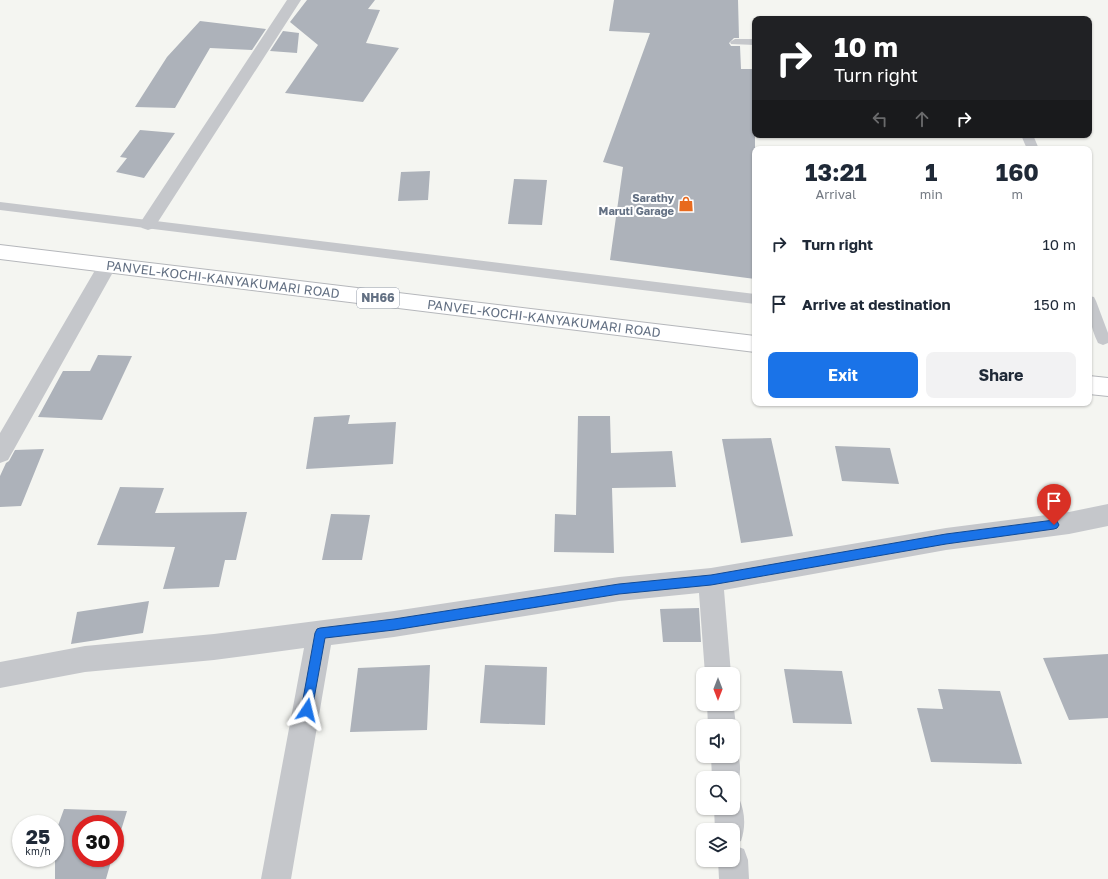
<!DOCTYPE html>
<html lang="en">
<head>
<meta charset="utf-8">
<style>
  :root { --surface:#fff; --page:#f2f2f3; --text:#1f2937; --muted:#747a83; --accent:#1a73e8 }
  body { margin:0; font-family:"Golos Text",sans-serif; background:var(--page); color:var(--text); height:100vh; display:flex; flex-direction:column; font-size:15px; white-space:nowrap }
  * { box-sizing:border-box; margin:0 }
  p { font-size:13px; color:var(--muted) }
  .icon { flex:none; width:22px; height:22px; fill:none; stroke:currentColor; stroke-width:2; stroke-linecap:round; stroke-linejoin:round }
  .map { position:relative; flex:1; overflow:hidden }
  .details { position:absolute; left:752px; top:146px; width:340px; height:260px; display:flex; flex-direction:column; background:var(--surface); border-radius:8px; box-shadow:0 1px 3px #0004 }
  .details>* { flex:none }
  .hud { position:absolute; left:752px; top:16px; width:340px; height:122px; border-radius:8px; box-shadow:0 1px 3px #0004; background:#202124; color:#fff; overflow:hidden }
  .needle { width:26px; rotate:180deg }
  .tools { position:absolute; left:696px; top:667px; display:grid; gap:8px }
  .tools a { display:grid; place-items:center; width:44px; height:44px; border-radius:8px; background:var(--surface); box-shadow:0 1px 3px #0004; font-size:20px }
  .speed { position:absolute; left:12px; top:815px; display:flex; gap:8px; font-size:20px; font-weight:700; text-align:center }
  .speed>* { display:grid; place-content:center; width:52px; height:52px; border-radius:50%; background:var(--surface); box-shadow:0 1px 3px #0004; line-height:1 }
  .speed small { font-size:10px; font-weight:400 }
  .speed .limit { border:6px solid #d22; background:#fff; color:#111 }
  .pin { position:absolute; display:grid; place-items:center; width:34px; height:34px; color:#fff; margin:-41px -17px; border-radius:50% 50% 50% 0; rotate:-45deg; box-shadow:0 0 4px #0007 }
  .pin .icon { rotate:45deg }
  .me { position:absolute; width:44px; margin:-22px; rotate:10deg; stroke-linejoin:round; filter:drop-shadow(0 0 3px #0008) }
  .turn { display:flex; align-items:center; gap:14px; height:84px; padding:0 16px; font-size:18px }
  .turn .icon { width:52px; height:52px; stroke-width:2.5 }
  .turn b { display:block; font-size:28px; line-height:34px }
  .lanes { display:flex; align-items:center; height:38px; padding:0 16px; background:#0003; justify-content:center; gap:20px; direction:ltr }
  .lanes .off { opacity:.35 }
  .eta { display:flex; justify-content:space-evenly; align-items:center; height:68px; text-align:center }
  .eta b { font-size:24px; font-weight:700; line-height:28px }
  .cta { display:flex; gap:8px; margin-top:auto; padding:8px 16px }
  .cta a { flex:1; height:46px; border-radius:8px; background:var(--accent); color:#fff; font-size:16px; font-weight:700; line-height:46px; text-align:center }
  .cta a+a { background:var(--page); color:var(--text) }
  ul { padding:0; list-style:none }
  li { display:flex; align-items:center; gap:12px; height:60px; padding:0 16px }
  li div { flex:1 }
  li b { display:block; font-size:15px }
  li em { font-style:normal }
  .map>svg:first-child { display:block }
</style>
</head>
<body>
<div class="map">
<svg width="1108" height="879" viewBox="0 0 1108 879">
  <rect width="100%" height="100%" fill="#f4f5f1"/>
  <path fill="#adb2ba" d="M307 0H375L368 9 380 10 366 43 399 48 363 102 285 93 318 45 290 22Z
    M614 0H738L739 38H734L729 43 731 46H740L741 69H755V279L610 260 623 167 603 162 650 33 609 31Z
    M200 21 266 29 252 50 210 48 175 108 135 107 167 57Z
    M283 31 299 33 297 53 270 51Z
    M140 130 175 133 144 178 116 172 127 158 120 157Z
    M430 171 428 200 398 201 401 172Z
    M514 179 547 180 542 225 508 224Z
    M98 355 132 356 102 420 38 417 63 371H90Z
    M350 415 348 424 396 422 393 464 306 469 314 417Z
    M578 416H610L611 453 672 451 676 487 612 488 614 553 554 552 555 514 576 515Z
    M771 438 793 536 741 543 722 439Z
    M835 446 890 448 899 484 842 481Z
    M44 449 21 506 0 507V476L6 463 9 461 15 450Z
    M120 487 164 488 155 513 247 512 236 560H225L219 587 163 589 175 547 97 545Z
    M331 514 370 515 362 560H322Z
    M149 601 143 633 71 644 77 612Z
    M699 608 701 642H663L660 609Z
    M1108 654V718L1069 720 1043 658Z
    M430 665 427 730 350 732 358 668Z
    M485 665 547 667 545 725 480 723Z
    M784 669 842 671 852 724 793 723Z
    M938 689 1000 691 1022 764 931 762 917 708 943 709Z
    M64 809 127 811 115 850V824H81V858H112L106 879H55V834Z"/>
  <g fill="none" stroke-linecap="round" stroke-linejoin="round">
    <defs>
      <path id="trunk" d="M0 245 755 336V352L0 259Z
        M1089 376 1108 378V396L1089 394Z"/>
    </defs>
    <use href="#trunk" stroke="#b5b7bb" stroke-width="2"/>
    <path fill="#c5c7cb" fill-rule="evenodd" d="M735 39H755V45L731 44 730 42Z
      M1021 135H1033L1039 149H1027Z
      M0 202 755 294V304L0 210Z
      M1089 296 1094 297 1096 301 1108 333V343L1103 345 1098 343C1090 327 1089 313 1089 296Z"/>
    <path fill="#c5c7cb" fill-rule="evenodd" d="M287 0H301L154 228 148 230 142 228 139 224 142 220Z
      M108 258 115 260 117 265 8 460 0 463V433L101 260Z
      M1108 504V526L1069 534 946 550 724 590 731 674H705L699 593 619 601 394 637 331 645 291 879H261L304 648 214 660 85 672 0 688V662L85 646 214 634 394 611 619 577 711 568 946 528 1069 512Z
      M733 700 736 726 733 733V726H708L707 704H733Z
      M733 745 735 746C741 760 742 774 736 788L733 789V778H712L711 756H733Z
      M733 795 739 798C745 812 746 826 741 841L733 844V830H715L714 808H733Z
      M733 845 744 849 748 860 749 879H719L718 860H733Z"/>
    <use href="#trunk" fill="#fff" fill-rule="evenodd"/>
  </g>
  <path fill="#1a73e8" stroke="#114b97" d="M1054 520 1057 521 1059 525 1057 528 1054 529 946 544 711 585 619 594 394 630 325 638 312 710 311 714 307 716 303 714 301 710 315 633 317 629 320 628 394 619 619 584 711 575 946 534Z"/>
  <defs>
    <symbol id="shop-bare" viewBox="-9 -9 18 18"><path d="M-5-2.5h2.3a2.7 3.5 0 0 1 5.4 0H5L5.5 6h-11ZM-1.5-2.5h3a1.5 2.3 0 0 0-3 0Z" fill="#e86a1e" stroke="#fff" stroke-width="2.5" paint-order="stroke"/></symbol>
  </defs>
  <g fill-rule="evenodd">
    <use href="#shop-bare" x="675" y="193" width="22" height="22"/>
  </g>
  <g text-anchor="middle" stroke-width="4" stroke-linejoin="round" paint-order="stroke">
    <g font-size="11" font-weight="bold" fill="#637083" stroke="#fff" text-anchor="end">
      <text x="674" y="202">Sarathy<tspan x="674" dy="13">Maruti Garage</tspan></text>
    </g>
    <rect fill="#fff" stroke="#929ba8" stroke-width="1" x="357" y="288" width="42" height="20" rx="3"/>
    <g font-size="12" font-weight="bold" fill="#637083">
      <text x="378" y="302">NH66</text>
    </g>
    <g font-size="13" fill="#637083" stroke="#fff">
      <text transform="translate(223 279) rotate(7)" y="5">PANVEL-KOCHI-KANYAKUMARI ROAD</text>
      <text transform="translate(544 318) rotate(7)" y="5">PANVEL-KOCHI-KANYAKUMARI ROAD</text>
    </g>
  </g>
</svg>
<div class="tools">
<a><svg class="needle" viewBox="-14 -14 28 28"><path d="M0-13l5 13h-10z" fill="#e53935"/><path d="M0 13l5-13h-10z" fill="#747a83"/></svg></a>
<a><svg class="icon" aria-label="sound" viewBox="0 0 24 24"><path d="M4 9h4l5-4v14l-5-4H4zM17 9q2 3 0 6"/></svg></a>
<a><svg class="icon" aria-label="search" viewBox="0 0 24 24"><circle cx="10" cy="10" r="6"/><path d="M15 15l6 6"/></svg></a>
<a><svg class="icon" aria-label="layers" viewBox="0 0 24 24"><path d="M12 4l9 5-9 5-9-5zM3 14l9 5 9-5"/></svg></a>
</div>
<div class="speed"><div>25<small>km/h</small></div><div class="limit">30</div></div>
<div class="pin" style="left:1054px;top:525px;background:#d93025"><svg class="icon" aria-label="arrive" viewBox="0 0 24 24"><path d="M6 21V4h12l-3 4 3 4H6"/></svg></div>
<svg class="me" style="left:307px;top:710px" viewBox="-20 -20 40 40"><path d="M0-17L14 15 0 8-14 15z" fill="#1a73e8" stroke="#fff" stroke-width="4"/></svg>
<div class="hud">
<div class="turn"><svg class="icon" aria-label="right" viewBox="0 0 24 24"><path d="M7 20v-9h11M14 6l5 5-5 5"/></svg><div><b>10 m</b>Turn right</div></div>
<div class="lanes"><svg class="icon off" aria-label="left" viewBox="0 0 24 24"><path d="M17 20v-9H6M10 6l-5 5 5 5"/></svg><svg class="icon off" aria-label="ahead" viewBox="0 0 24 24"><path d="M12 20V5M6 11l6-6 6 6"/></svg><svg class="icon" aria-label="right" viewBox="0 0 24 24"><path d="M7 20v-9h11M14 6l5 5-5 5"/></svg></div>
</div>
<section class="details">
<div class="eta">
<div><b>13:21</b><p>Arrival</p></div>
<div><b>1</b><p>min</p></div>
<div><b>160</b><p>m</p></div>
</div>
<ul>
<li><svg class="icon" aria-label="right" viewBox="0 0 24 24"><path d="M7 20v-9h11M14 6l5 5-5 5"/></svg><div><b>Turn right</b></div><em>10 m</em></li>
<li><svg class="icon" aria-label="arrive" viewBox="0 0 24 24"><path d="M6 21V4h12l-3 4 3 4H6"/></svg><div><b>Arrive at destination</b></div><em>150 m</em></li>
</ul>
<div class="cta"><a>Exit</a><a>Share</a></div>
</section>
</div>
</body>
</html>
